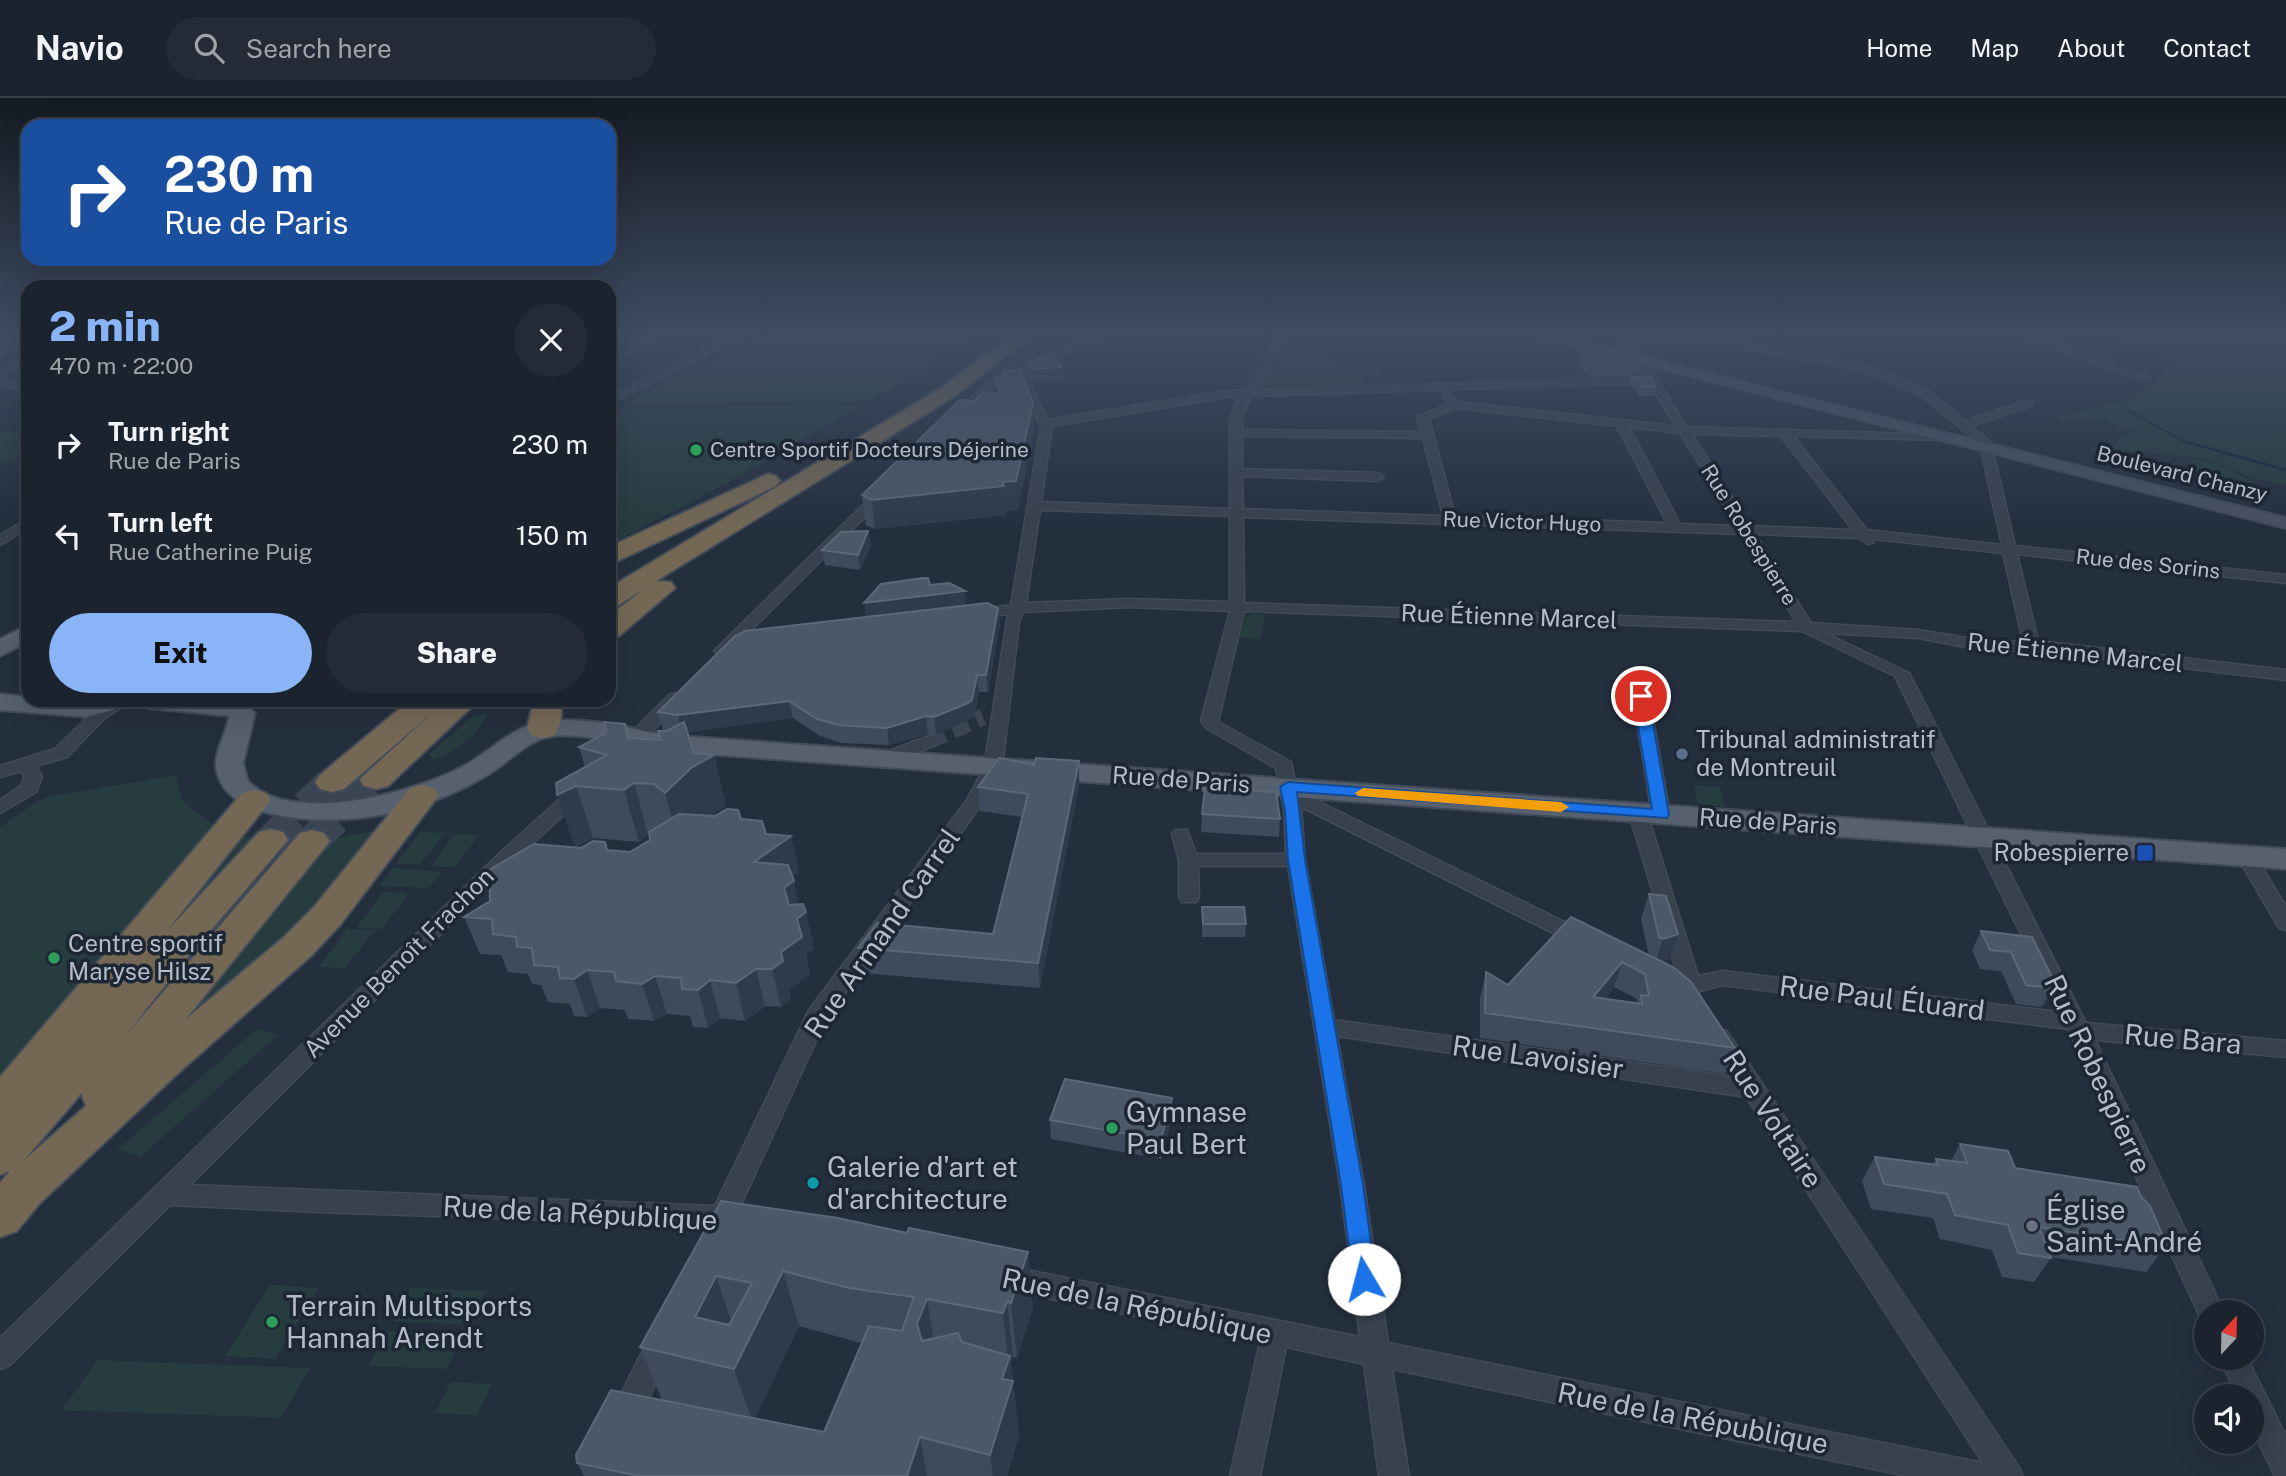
<!DOCTYPE html>
<html lang="en">
<head>
<meta charset="utf-8">
<style>
  :root { --surface:#1b232e; --page:#242b36; --text:#f1f3f6; --muted:#a0a4aa; --line:#39404a; --accent:#8ab4f8 }
  body { margin:0; font-family:"Public Sans",sans-serif; background:var(--page); color:var(--text); height:100vh; display:flex; flex-direction:column; font-size:26px; white-space:nowrap }
  * { box-sizing:border-box; margin:0 }
  p { font-size:23px; color:var(--muted) }
  .icon { flex:none; width:38px; height:38px; fill:none; stroke:currentColor; stroke-width:2; stroke-linecap:round; stroke-linejoin:round }
  .map { position:relative; flex:1; overflow:hidden }
  .side { position:absolute; left:21px; top:182px; width:595px; height:427px; display:flex; flex-direction:column; background:var(--surface); border-radius:21px; box-shadow:0 7px 28px #0002,0 0 0 2px var(--line) }
  .side>* { flex:none }
  .banner { position:absolute; left:21px; top:21px; width:595px; height:147px; border-radius:21px; box-shadow:0 7px 28px #0002,0 0 0 2px var(--line); background:#1a4fa0; color:#fff; overflow:hidden }
  .needle { width:46px; rotate:22deg }
  .buttons { position:absolute; left:2194px; top:1202px; display:grid; gap:14px }
  .buttons a { display:grid; place-items:center; width:70px; height:70px; border-radius:50%; background:var(--surface); box-shadow:0 7px 28px #0002,0 0 0 2px var(--line); font-size:35px }
  .pin { position:absolute; display:grid; place-items:center; width:60px; height:60px; color:#fff; margin:-30px; border:4px solid #fff; border-radius:50%; box-shadow:0 2px 7px #0007 }
  .me { position:absolute; width:77px; margin:-38px; rotate:352deg; stroke-linejoin:round; filter:drop-shadow(0 0 5px #0008) }
  .turn { display:flex; align-items:center; gap:24px; height:147px; padding:0 28px; font-size:32px }
  .turn .icon { width:91px; height:91px; stroke-width:2.5 }
  .turn b { display:block; font-size:49px; line-height:60px }
  .round { display:grid; place-items:center; flex:none; width:74px; height:74px; border-radius:37px; background:var(--page) }
  .overview { display:flex; align-items:center; justify-content:space-between; height:119px; padding:0 28px }
  h1 { font-size:42px; font-weight:800; line-height:52px; color:var(--accent) }
  .primary-button { display:flex; gap:14px; margin-top:auto; padding:14px 28px }
  .primary-button a { flex:1; height:80px; border-radius:42px; background:var(--accent); color:#111; font-size:28px; font-weight:800; line-height:80px; text-align:center }
  .primary-button a+a { background:var(--page); color:var(--text) }
  ul { padding:0; list-style:none }
  li { display:flex; align-items:center; gap:21px; height:91px; padding:0 28px }
  li div { flex:1 }
  li b { display:block; font-size:26px }
  li em { font-style:normal }
  header { display:flex; align-items:center; gap:42px; box-sizing:border-box; height:98px; padding:0 35px; background:var(--surface); border-bottom:2px solid var(--line) }
  header strong { font-size:33px }
  nav { display:flex; gap:38px; margin-inline-start:auto; font-size:24px }
  .search { width:490px; height:63px; background:var(--page); display:flex; align-items:center; gap:18px; box-sizing:border-box; padding:0 24px; border-radius:38px; color:var(--muted); font-size:26px }
  .map>svg:first-child { display:block }
</style>
</head>
<body>
<header>
<strong>Navio</strong>
<div class="search"><svg class="icon" aria-label="search" viewBox="0 0 24 24"><circle cx="10" cy="10" r="6"/><path d="M15 15l6 6"/></svg>Search here</div>
<nav><a>Home</a><a>Map</a><a>About</a><a>Contact</a></nav>
</header>
<div class="map">
<svg width="2286" height="1378" viewBox="0 0 2286 1378">
  <rect width="100%" height="100%" fill="#242f3e"/>
  <path fill="#263c3f" d="M761 238H969L913 280 868 303 621 307Z
    M2111 238H2286V387L2254 381 2208 361 2108 351 2133 332 2103 323 2053 320 2136 300 2172 269 2140 248Z
    M1043 247 1024 266 975 287 1027 251Z
    M1282 253 1288 256 1346 264 1345 266 1376 272 1380 279 1364 280 1368 288 1275 291 1264 286Z
    M833 305 859 309 714 392 609 447V312Z
    M28 332V345L13 363 0 365V335Z
    M2187 361 2209 363 2257 385 2207 381Z
    M1253 516H1266L1260 541 1239 539 1245 519Z
    M488 615C479 639 456 652 434 662L429 656 473 618Z
    M176 677 183 703 214 728 0 993V729L36 704 48 699Z
    M1694 687 1720 689 1725 709 1698 706Z
    M386 731 314 818 195 921H183L335 740Z
    M420 734 445 735 420 767 396 766Z
    M235 736 253 740 121 884Z
    M454 736 479 737 455 769 431 768Z
    M393 770 442 774 429 790 379 788Z
    M383 794 409 795 382 831 356 830Z
    M347 831 375 832 345 870 319 869Z
    M257 931 278 937 140 1059 118 1051Z
    M270 1187 318 1190 275 1261 225 1258Z
    M410 1190 486 1193 469 1227 392 1223Z
    M387 1233 464 1236 447 1271 368 1268Z
    M97 1262 310 1270 281 1320 62 1312Z
    M451 1284 492 1286 477 1317 435 1315Z"/>
  <g fill="none" stroke-linecap="round" stroke-linejoin="round">
    <path stroke="#17263c" stroke-width="2.5" d="M2127 312 2183 343 2286 372"/>
    <path stroke="#3a4453" stroke-width="17" stroke-dasharray="17 9" stroke-linecap="butt" d="M929 643 983 619"/>
    <path stroke="#3a4453" stroke-width="32" stroke-dasharray="32 16" stroke-linecap="butt" d="M271 742 332 684
      M312 743 376 681"/>
    <defs>
      <path id="street" d="M643 238H656L609 266V259Z
        M733 238H746L609 306V299Z
        M1090 238H1104L1025 275 1048 322 1226 293 1246 292 1279 238H1289C1276 255 1270 274 1259 292L1645 279 1620 238H1630L1687 329 1945 337 1947 339 1941 342 1793 338 1867 432 2002 447 1980 346 1921 297 1861 272 1728 248 1634 238 1728 242 1868 267 1929 293 1965 323 2025 303H2033V307L1971 328 1991 345 2015 448 2286 477V485L2017 456 2038 543 2286 572V582L2031 552 1992 554 1918 540 1825 535 1909 575 2086 925 2286 943V959L2095 942 2224 1214H2207V1225L2202 1223 2068 931 1723 887 1700 893 1695 902 1688 905 1681 902 1677 897 1681 888 1629 715 1638 709 1647 715 1698 878 1723 873 2059 914 1895 578 1802 533 1244 513 1218 624 1291 664 1297 693 1587 835 1590 840 1587 845H1573L1301 709 1305 762 1334 922 1734 979 1708 939 1711 933 1719 931 1727 933 2018 1368 2023 1378H1907L1392 1271 1409 1378H1379L1364 1266 1286 1249 1260 1378H1230L1260 1244 1007 1192 998 1188 994 1180 998 1172 1007 1168 1360 1239 1340 1087 1288 768H1198L1199 799 1196 804H1182L1179 799V762L1172 736 1175 732H1187L1196 756H1286L1284 712 1276 670 1206 630 1201 623 1230 513 1130 509 1023 514 1019 524 1002 670 981 707 826 921 738 1113 745 1115 749 1123 745 1131 720 1135 704 1127 318 1114 170 1107 10 1267 0 1271V1240L504 751 571 691 577 690 586 695 583 699 518 759 190 1087 715 1108 809 912 967 702 984 670 1008 516 975 520 968 516 975 512 1011 507 1041 329 1017 279 996 288 969 313 960 311 988 284ZM1649 285 1675 328 1458 304 1448 294 1443 297 1449 306 1417 319 1421 334 1242 332V319L1251 298ZM1226 299H1239L1230 319V411L1041 404 1052 328ZM1456 310 1617 328 1667 425 1455 418 1429 321ZM1629 329 1680 335 1737 428 1680 426ZM1692 336 1781 338 1853 432 1750 428ZM1242 338 1423 340 1443 418 1243 411 1242 378 1378 383 1384 379 1378 375 1242 371ZM1040 412 1230 418V504L1130 501 1026 505ZM1243 419 1742 436 1796 524 1244 505ZM1755 436 1859 440 1868 446 1873 445 1874 441 2003 455 2023 543 1992 544 1918 532 1811 525ZM1337 938 1746 999 1983 1365 1388 1245 1364 1087Z
        M2023 238H2038L2148 279 2139 281Z
        M28 258V265L0 281V274Z
        M0 282 28 287V293L0 288Z
        M879 394 885 398 883 401 727 556H717L714 553 717 550 875 395Z
        M28 421V430L0 447V437Z
        M1641 593 1649 598 1670 717 1661 723 1652 717 1633 598Z
        M675 595 681 597 683 600 681 603 632 654H620L618 650 620 646 669 597Z
        M113 602H132L104 621 67 659 36 668 42 679 36 694 0 715V702L22 687 24 679 21 673 0 679V668L55 651 92 615Z
        M929 638 935 639 937 643 935 647 888 666 882 667 873 662 876 658Z
        M2246 752 2253 754 2286 809V832L2279 830 2237 758Z
        M659 1236 669 1240 673 1249 635 1328 625 1332 615 1328 611 1318 615 1308 649 1240Z
        M2219 1260H2247L2286 1338V1378H2275L2252 1331V1298H2238Z"/>
      <path id="secondary" d="M16 238H28V243L0 257V247Z
        M1533 238H1558L2286 420V430Z"/>
      <path id="primary" d="M28 527V544L0 558V541Z
        M0 596 28 599V602H134L130 607 87 619 0 612Z
        M136 602 242 604 255 615 243 665 248 683C291 729 415 694 462 669 489 655 510 630 541 624 579 617 626 629 663 637L2286 751V771L663 653C635 647 574 633 547 639 524 645 505 668 484 679 421 716 339 732 268 715 246 709 223 699 217 674 212 655 227 637 229 618L149 610 140 607Z"/>
      <path id="highway" d="M1010 238H1031L955 298 656 483 671 484 675 490 619 538 609 540V518L644 491 619 507 609 509V490L941 290Z
        M768 376 776 378 780 383 776 388 609 467V449Z
        M410 602H443L439 608 446 602H479L388 688 376 691 364 688 360 681 433 614 344 691 332 694 320 691 315 684 320 677Z
        M529 602H559C564 613 561 628 554 638L543 640 532 638 527 631 532 609Z
        M422 687 434 690 439 697 340 827 312 857 176 977 39 1106 17 1133 0 1139V1085L10 1073 0 1077V979L242 695 254 692 266 695 271 702 166 834 259 734 271 731 283 734 288 742 182 866 126 937 300 735 312 732 324 735 330 743 186 921 284 839 314 809 410 690ZM81 995 86 1008 24 1062 75 1003Z"/>
    </defs>
    <use href="#street" stroke="#414a57" stroke-width="3"/>
    <use href="#secondary" stroke="#414a57" stroke-width="4"/>
    <use href="#primary" stroke="#414a57" stroke-width="4"/>
    <use href="#highway" stroke="#434c59" stroke-width="4"/>
    <use href="#street" fill="#38414e" fill-rule="evenodd"/>
    <use href="#secondary" fill="#465061" fill-rule="evenodd"/>
    <use href="#primary" fill="#56606e" fill-rule="evenodd"/>
    <use href="#highway" fill="#746855" fill-rule="evenodd"/>
    <path stroke="#5a6575" stroke-width="2" d="M0 544 28 528"/>
  </g>
  <path fill="#3f4b5c" fill-rule="evenodd" d="M1617 244 1640 259 1637 277 1589 278 1579 267 1582 250H1616Z
    M1029 265 1061 269V282L1033 284 1029 278Z
    M1004 273 1034 332 1018 412 1006 413V417L875 431 866 427 862 397 997 295 995 280 1004 279Z
    M1630 280 1656 289 1654 298H1639L1636 291 1628 288Z
    M871 448 860 472 825 467 822 452Z
    M930 487 966 507 998 510 1000 526 988 594H979L974 619 969 622 936 637 928 636 889 647 842 645 820 638 793 620 688 634 694 655 714 657 726 708 710 718 741 721 766 736 791 738 799 774 792 779 798 806 806 814 814 851 806 857 810 876 789 892 791 901 781 909 765 908 745 923 720 920 708 930 693 929 690 918 667 916 654 923 628 921 625 912 600 910 587 919 574 918 570 906 548 904 541 887 532 886 528 876 508 874 501 857 480 856 464 819 575 749 557 697 585 669 579 649 629 640 660 642 668 632H663L658 614 866 519ZM648 737H649L650 742 630 754 608 752 605 744 581 750 575 749 593 740 639 744Z
    M1079 687 1040 890 862 875 858 850 993 836 1022 719 980 713 978 689Z
    M1202 716 1280 721 1279 739 1201 734Z
    M1649 796 1670 861 1661 864 1735 950 1725 976 1480 940V900L1486 874 1508 887 1649 858 1641 821ZM1614 889 1637 901 1638 906 1605 901Z
    M1202 809 1246 826 1245 839H1202Z
    M1981 833 2032 839 2056 887 2045 906 2041 909 2016 906 2001 873 1980 871 1972 852Z
    M1172 1019 1161 1061 1051 1041 1050 1022Z
    M1960 1046 2015 1070 2142 1100 2162 1136 2159 1139 2165 1149 2146 1174 2051 1159V1160L2034 1184 2002 1179 1992 1152 1940 1141 1933 1120 1871 1111 1862 1083 1875 1059 1933 1066 1936 1061 1951 1063Z
    M721 1103 1033 1209 1017 1260 1013 1259 1011 1265 1019 1337 1007 1378H584L577 1365 662 1302 640 1249ZM799 1228 861 1245 824 1334 755 1320Z"/>
  <path fill="#2f3b4b" d="M1061 269V282L1033 284 1032 271Z
    M1033 305 1034 332 1018 412 1006 413V417L875 431 872 402 1002 384Z
    M868 433 871 448 860 472 858 457Z
    M965 493 966 509 866 521 864 505Z
    M998 510 1000 526 988 594 986 577Z
    M977 577 979 594 974 619 969 622 936 637 934 619Z
    M789 603 793 620 682 635 678 617Z
    M926 618 928 636 889 647 887 630Z
    M714 657 726 708 704 722 679 747 665 695 691 670Z
    M1079 663V687L1040 890 1038 865Z
    M634 685 648 737 639 744 624 692Z
    M576 688 593 740 575 749 557 697Z
    M791 738 799 774 762 801 754 764Z
    M794 783 801 818 806 814 814 851 806 857 810 876 789 892 791 901 781 909 772 871 791 826 784 790Z
    M1678 836 1670 861 1655 866 1663 841Z
    M1622 864 1614 889 1585 924 1593 899Z
    M756 871 765 908 745 923 736 885Z
    M587 872 600 910 587 919 574 881Z
    M655 878 667 916 654 923 642 886Z
    M710 882 720 920 708 930 698 892Z
    M2056 887 2045 906 2041 909 2052 890Z
    M1172 1000V1019L1161 1061V1042Z
    M1028 1154 1033 1209 1017 1260 1011 1205Z
    M783 1173 799 1228 753 1325 734 1271Z
    M716 1178 735 1234 695 1219Z
    M927 1201 936 1256 927 1281 917 1226Z
    M1007 1203 1013 1259 1011 1265 1019 1337 1007 1378H993L990 1357 1002 1281 1008 1263 1003 1215Z
    M920 1339 927 1378H907Z"/>
  <path fill="#4b5868" stroke="#5c6777" stroke-width="2" fill-rule="evenodd" d="M1617 244 1627 247 1640 259 1593 261 1582 250H1621Z
    M1053 254 1061 269 1032 271 1029 265Z
    M1020 272 1033 305 1016 383 1002 384 1004 388 872 402 862 397 960 302 974 303 981 296 1001 295 995 280 1006 279 1004 273Z
    M1650 279 1656 289H1641L1638 282 1630 280Z
    M868 433 858 457 822 452 841 434Z
    M923 480H928L930 487 949 485 965 493 864 505 881 486Z
    M987 505 998 510 986 577H977L972 602 968 605 934 619 926 618 887 630 839 627 817 621 789 603 678 617 658 614 735 538 745 533Z
    M604 624 625 626 628 640 661 642 658 633H667L684 624 694 655 714 657 691 670 665 695 654 686 634 685 624 692 576 688 557 697 556 685 607 657 579 649 606 635Z
    M999 660 1034 667 1036 660 1079 663 1038 865 858 850 877 825 993 836 1028 696 978 689Z
    M1205 690 1276 694 1280 721 1202 716Z
    M727 711 738 712 741 721 762 723 766 736 791 738 754 764 788 767 794 783 784 790 789 807 803 806 806 814 797 821 802 839 781 854 783 863 772 871H756L736 885 710 882 698 892 682 891 681 880 655 878 642 886 616 883 614 874 587 872 574 881 560 880 558 869 534 867 532 850 517 849 516 839 493 836 492 821 464 819 490 803 489 772 534 746 581 750 593 743 605 744 607 752 630 754 650 742 649 734 679 716 715 718Z
    M1649 796 1666 798 1678 836 1663 841 1659 839Z
    M1202 809H1244L1246 826H1203Z
    M1571 819 1673 869 1691 884 1735 950 1485 915 1486 874 1508 887ZM1622 864 1645 876 1649 898 1641 897 1642 906 1593 899Z
    M1981 833 2032 839 2056 887 2052 890 2026 887 2011 854 1990 852Z
    M1065 981 1172 1000 1161 1042 1050 1022Z
    M1960 1046 2008 1053 2015 1070 2137 1089 2142 1100 2150 1108 2162 1136 2157 1135 2165 1149 2039 1129 2051 1160 2018 1155 2008 1127 1955 1117 1947 1096 1884 1086 1875 1059 1938 1067 1936 1061 1967 1065Z
    M721 1103 838 1120 907 1135 909 1130 1028 1154 1011 1205 1007 1203 1003 1215 927 1201 917 1226 922 1243 958 1235 962 1244 1010 1258 1002 1281 1013 1283 990 1357 920 1339 907 1378H639L577 1365 576 1357 611 1292 824 1334 869 1228 902 1233 914 1199 849 1190 783 1173 734 1271 640 1249ZM716 1178 752 1185 729 1227 695 1219Z"/>
  <linearGradient id="sky" x2="0" y2="1"><stop stop-color="#141a22"/><stop offset="0.55" stop-color="#3f4d63"/><stop offset="1" stop-color="#3f4d63" stop-opacity="0"/></linearGradient>
  <rect width="2286" height="431" fill="url(#sky)"/>
  <path fill="#1a73e8" stroke="#114b97" stroke-width="2" d="M1641 594 1648 598 1669 716 1667 720 1297 694 1305 762 1363 1087 1376 1181 1373 1188 1364 1191 1356 1188 1353 1181 1341 1087 1288 762 1285 712 1280 689 1288 684 1652 711 1633 598Z"/>
  <path fill="#f59e0b" d="M1363 690 1561 704 1569 709 1561 714 1358 698 1355 695Z"/>
  <g fill="#2e9e5b" stroke="#1d2633" stroke-width="2.5">
    <circle cx="696" cy="352" r="7"/>
    <circle cx="54" cy="860" r="7"/>
    <circle cx="1112" cy="1030" r="7"/>
    <circle cx="272" cy="1224" r="7"/>
  </g>
  <circle fill="#5c6f8a" stroke="#1d2633" stroke-width="2.5" cx="1682" cy="656" r="7"/>
  <rect fill="#1a4fb4" stroke="#1d2633" stroke-width="2.5" x="2136" y="746" width="18" height="18" rx="3.5"/>
  <circle fill="#0f9aa8" stroke="#1d2633" stroke-width="2.5" cx="813" cy="1085" r="7"/>
  <circle fill="#6b7280" stroke="#1d2633" stroke-width="2.5" cx="2032" cy="1128" r="7"/>
  <g text-anchor="middle" stroke-width="7" stroke-linejoin="round" paint-order="stroke">
    <g font-size="21" fill="#b4bcc9" stroke="#1d2633" text-anchor="start">
      <text x="710" y="359">Centre Sportif Docteurs Déjerine</text>
    </g>
    <g font-size="21" fill="#b4bcc9" stroke="#1d2633">
      <text transform="translate(2182 376) rotate(14)" y="7">Boulevard Chanzy</text>
      <text transform="translate(1522 424) rotate(2)" y="7">Rue Victor Hugo</text>
      <text transform="translate(1749 437) rotate(58)" y="7">Rue Robespierre</text>
      <text transform="translate(2148 466) rotate(6)" y="7">Rue des Sorins</text>
    </g>
    <g font-size="24" fill="#b4bcc9" stroke="#1d2633">
      <text transform="translate(1509 519) rotate(2)" y="8">Rue Étienne Marcel</text>
      <text transform="translate(2075 555) rotate(6)" y="8">Rue Étienne Marcel</text>
      <text transform="translate(1181 682) rotate(4)" y="8">Rue de Paris</text>
      <text transform="translate(1768 724) rotate(4)" y="8">Rue de Paris</text>
      <text transform="translate(399 865) rotate(-45)" y="8">Avenue Benoît Frachon</text>
    </g>
    <g font-size="24" fill="#b4bcc9" stroke="#1d2633" text-anchor="start">
      <text x="1696" y="650">Tribunal administratif<tspan x="1696" dy="28">de Montreuil</tspan></text>
      <text x="2129" y="763" text-anchor="end">Robespierre</text>
      <text x="68" y="854">Centre sportif<tspan x="68" dy="28">Maryse Hilsz</tspan></text>
    </g>
    <g font-size="28" fill="#b4bcc9" stroke="#1d2633">
      <text transform="translate(882 835) rotate(-55)" y="10">Rue Armand Carrel</text>
      <text transform="translate(1882 900) rotate(7)" y="10">Rue Paul Éluard</text>
      <text transform="translate(2183 941) rotate(5)" y="10">Rue Bara</text>
      <text transform="translate(1538 959) rotate(8)" y="10">Rue Lavoisier</text>
      <text transform="translate(2098 976) rotate(65)" y="10">Rue Robespierre</text>
      <text transform="translate(1773 1021) rotate(57)" y="10">Rue Voltaire</text>
      <text transform="translate(580 1115) rotate(3)" y="10">Rue de la République</text>
      <text transform="translate(1137 1208) rotate(12)" y="10">Rue de la République</text>
      <text transform="translate(1693 1320) rotate(11)" y="10">Rue de la République</text>
    </g>
    <g font-size="28" fill="#b4bcc9" stroke="#1d2633" text-anchor="start">
      <text x="1126" y="1024">Gymnase<tspan x="1126" dy="32">Paul Bert</tspan></text>
      <text x="827" y="1079">Galerie d'art et<tspan x="827" dy="32">d'architecture</tspan></text>
      <text x="2046" y="1122">Église<tspan x="2046" dy="32">Saint-André</tspan></text>
      <text x="286" y="1218">Terrain Multisports<tspan x="286" dy="32">Hannah Arendt</tspan></text>
    </g>
  </g>
</svg>
<div class="buttons">
<a><svg class="needle" viewBox="-14 -14 28 28"><path d="M0-13l5 13h-10z" fill="#e53935"/><path d="M0 13l5-13h-10z" fill="#a0a4aa"/></svg></a>
<a><svg class="icon" aria-label="sound" viewBox="0 0 24 24"><path d="M4 9h4l5-4v14l-5-4H4zM17 9q2 3 0 6"/></svg></a>
</div>
<div class="pin" style="left:1641px;top:598px;background:#d93025"><svg class="icon" aria-label="arrive" viewBox="0 0 24 24"><path d="M6 21V4h12l-3 4 3 4H6"/></svg></div>
<svg class="me" style="left:1364px;top:1181px" viewBox="-20 -20 40 40"><circle r="19" fill="#fff"/><path d="M0-13L10 11 0 6-10 11z" fill="#1a73e8"/></svg>
<div class="banner">
<div class="turn"><svg class="icon" aria-label="right" viewBox="0 0 24 24"><path d="M7 20v-9h11M14 6l5 5-5 5"/></svg><div><b>230 m</b>Rue de Paris</div></div>
</div>
<section class="side">
<div class="overview"><div><h1>2 min</h1><p>470 m · 22:00</p></div><a class="round"><svg class="icon" aria-label="close" viewBox="0 0 24 24"><path d="M6 6l12 12M18 6L6 18"/></svg></a></div>
<ul>
<li><svg class="icon" aria-label="right" viewBox="0 0 24 24"><path d="M7 20v-9h11M14 6l5 5-5 5"/></svg><div><b>Turn right</b><p>Rue de Paris</p></div><em>230 m</em></li>
<li><svg class="icon" aria-label="left" viewBox="0 0 24 24"><path d="M17 20v-9H6M10 6l-5 5 5 5"/></svg><div><b>Turn left</b><p>Rue Catherine Puig</p></div><em>150 m</em></li>
</ul>
<div class="primary-button"><a>Exit</a><a>Share</a></div>
</section>
</div>
</body>
</html>
